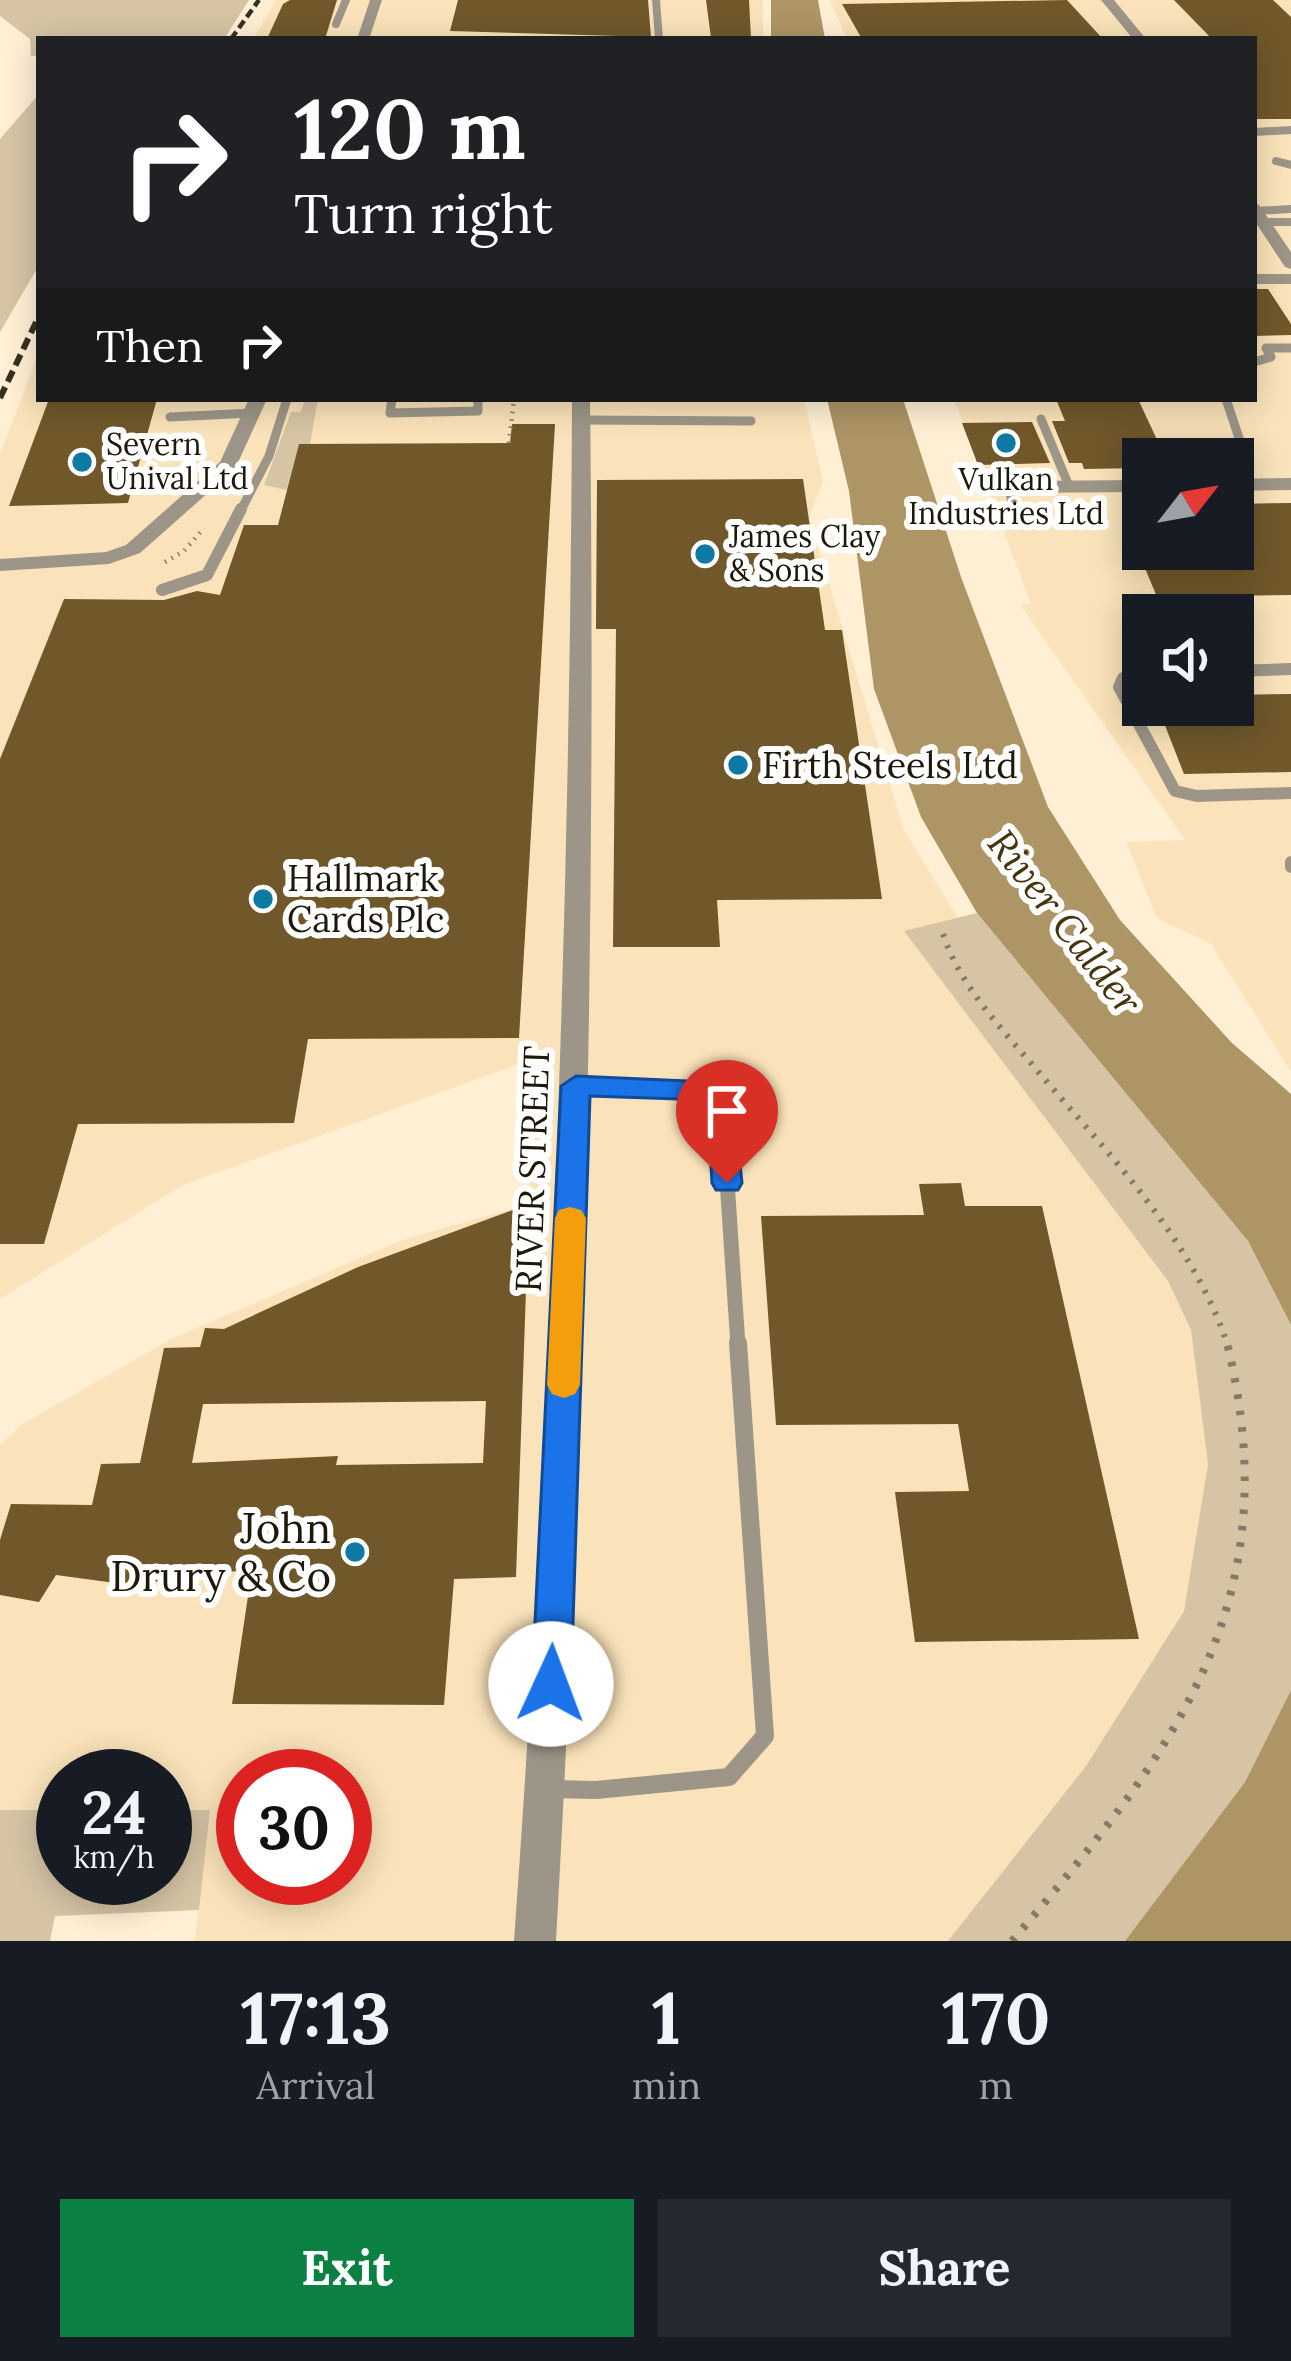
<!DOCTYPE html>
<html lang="en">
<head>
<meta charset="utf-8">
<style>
  :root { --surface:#171b24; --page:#242831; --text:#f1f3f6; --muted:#9ea1a6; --accent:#0b8043 }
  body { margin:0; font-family:Lora,serif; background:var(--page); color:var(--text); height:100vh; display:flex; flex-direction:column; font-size:45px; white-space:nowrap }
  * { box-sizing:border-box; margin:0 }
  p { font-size:39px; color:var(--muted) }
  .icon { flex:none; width:66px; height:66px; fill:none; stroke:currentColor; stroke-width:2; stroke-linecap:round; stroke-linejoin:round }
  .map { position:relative; height:1941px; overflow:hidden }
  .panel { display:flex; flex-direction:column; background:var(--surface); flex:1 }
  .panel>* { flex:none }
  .hud { position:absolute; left:36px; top:36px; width:1221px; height:366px; border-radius:0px; box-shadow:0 6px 30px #0003; background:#202124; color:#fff; overflow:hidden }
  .needle { width:78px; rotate:59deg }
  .buttons { position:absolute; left:1122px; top:438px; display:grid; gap:24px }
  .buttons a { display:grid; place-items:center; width:132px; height:132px; border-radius:0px; background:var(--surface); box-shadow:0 6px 30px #0003; font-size:60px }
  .speed { position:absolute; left:36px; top:1749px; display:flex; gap:24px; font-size:60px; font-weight:700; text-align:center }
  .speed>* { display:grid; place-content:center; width:156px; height:156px; border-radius:50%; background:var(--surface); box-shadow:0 6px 30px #0003; line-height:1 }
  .speed small { font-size:30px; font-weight:400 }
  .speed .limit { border:18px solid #d22; background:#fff; color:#111 }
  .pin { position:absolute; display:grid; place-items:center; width:102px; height:102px; color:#fff; margin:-123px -51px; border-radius:50% 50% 50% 0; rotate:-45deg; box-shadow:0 0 12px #0007 }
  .pin .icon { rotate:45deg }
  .me { position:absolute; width:132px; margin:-66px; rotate:2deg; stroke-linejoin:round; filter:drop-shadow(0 0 9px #0008) }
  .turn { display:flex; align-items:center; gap:42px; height:252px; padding:0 60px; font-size:54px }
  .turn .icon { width:156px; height:156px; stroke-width:2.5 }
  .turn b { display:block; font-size:84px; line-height:102px }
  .then { display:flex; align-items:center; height:114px; padding:0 60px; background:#0003; gap:24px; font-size:45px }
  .eta { display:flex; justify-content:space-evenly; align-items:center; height:204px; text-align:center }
  .eta b { font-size:72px; font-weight:700; line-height:84px }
  .button { display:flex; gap:24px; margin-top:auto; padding:24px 60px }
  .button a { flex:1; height:138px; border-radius:0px; background:var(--accent); color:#fff; font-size:48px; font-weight:700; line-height:138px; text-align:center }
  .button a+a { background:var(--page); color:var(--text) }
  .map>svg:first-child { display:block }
</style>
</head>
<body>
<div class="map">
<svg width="1291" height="1941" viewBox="0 0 1291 1941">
  <rect width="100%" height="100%" fill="#fff0d5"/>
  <path fill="#fae3ba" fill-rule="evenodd" d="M276 0H763V39H253Z
    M830 0H1291V1072L1211 944 1157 918 1126 842 1185 840 1020 605 1031 604 954 399H1254V39H847ZM1143 459H1233V549H1143ZM1143 615H1233V705H1143Z
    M39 352V399H804L823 481 809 518 904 830 958 918 905 932 1168 1281 1191 1330 1208 1464 1184 1611 1086 1766 948 1941H195L210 1810H165V1776H63V1810H0V1445L21 1425 173 1338 402 1240 528 1204 538 1065H516L183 1185 0 1299V454ZM243 1776H345V1878H243Z"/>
  <path fill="#d6c4a4" d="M0 0H249L224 39H39V56H31L30 39 0 16Z
    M39 94V265L0 332V139Z
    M306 399H318L310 444H299L287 490 264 485 291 412H300Z
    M977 913 1248 1241 1291 1325V1690L1245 1782 1125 1941H948L1086 1766 1184 1611 1208 1464 1191 1330 1168 1281 904 931Z
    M0 1810H63V1878H165V1810H210L199 1910 55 1916 50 1941H0Z"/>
  <path fill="#ae9566" d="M771 0H818L825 39H771Z
    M827 399H903L961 577 1048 807 1120 920 1232 1043 1291 1094V1325L1248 1241 977 913 921 817 874 689 849 491Z
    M1291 1690V1941H1125L1245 1782Z"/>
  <path fill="#70582a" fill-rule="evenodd" d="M290 0H337L325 39H267L283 4Z
    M458 0H648L651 37 450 31Z
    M706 0H749L751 38H711Z
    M1067 0 1103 39H862L842 4Z
    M1174 0H1273L1291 17V119H1254V39H1212Z
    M1254 289H1268L1291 324V335L1254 336Z
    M49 399H157L128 503 9 506Z
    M1056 399H1138L1166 459H1143V468L1084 469 1082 463H1069L1052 421H1065Z
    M1032 422 1050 463 978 465 962 423Z
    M512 424H555L519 1038 308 1039 294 1123 78 1124 44 1244H0V759L64 599 164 600 197 591 220 595 244 525H278L299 444 510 443Z
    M803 479 825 630H842L882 899 717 900 720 947H613L616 629H596L597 480Z
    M1291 503V595L1157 597 1137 549H1233V504Z
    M1291 694V772L1184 774 1157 705H1233V695Z
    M961 1183 965 1206H1042L1139 1639 915 1642 895 1492 969 1491 958 1424 776 1425 761 1216 924 1215 919 1184Z
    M529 1204 516 1577 454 1579 444 1705 232 1704 252 1569 130 1585 56 1575 39 1602 0 1595V1540L11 1504 92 1505 101 1464 140 1463 164 1348 200 1347 205 1328 224 1329 358 1267ZM486 1401 483 1463 336 1465 338 1456 192 1463 203 1404Z"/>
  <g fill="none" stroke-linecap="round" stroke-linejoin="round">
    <path stroke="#847a67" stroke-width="4.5" stroke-dasharray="1.5 6" stroke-linecap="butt" d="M509 443 514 399
      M165 562 184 551 204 528"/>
    <path stroke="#847a67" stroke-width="6" stroke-dasharray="3 9" stroke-linecap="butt" d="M943 934C959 983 997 1024 1030 1062 1104 1150 1191 1235 1228 1346"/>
    <path stroke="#847a67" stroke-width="8" stroke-dasharray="4.5 12" stroke-linecap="butt" d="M1012 1941C1173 1753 1291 1604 1227 1343"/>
    <path stroke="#9d9688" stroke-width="8" d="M656 0 659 39
      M336 24 346 0
      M1276 161 1291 165
      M1256 211 1291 209
      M1264 222H1291"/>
    <path stroke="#9d9688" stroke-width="9" d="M1254 362 1271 357 1266 348H1291
      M392 399 390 413 478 411V399
      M1226 399 1240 441 1237 468 1248 485
      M170 417 253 413
      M1041 419 1069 486
      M581 420 751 421
      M1008 487 1014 508
      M240 512 269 456 287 399"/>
    <path stroke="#9d9688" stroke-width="12" d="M162 590 207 575 241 509
      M1233 671 1291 669
      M1143 674 1123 678 1119 687 1175 791 1197 796 1291 793
      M1291 862V867"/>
    <path stroke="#9d9688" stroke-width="15" d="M576 1086 721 1090 738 1346"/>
    <path stroke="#9d9688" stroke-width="18" d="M551 1789 596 1790 729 1777 765 1736 738 1343"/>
    <path fill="#9d9688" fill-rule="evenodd" d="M370 0H382L369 39H357Z
      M1101 0H1114L1146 39H1133Z
      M1291 126V134L1254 136V128Z
      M1254 203 1259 205 1291 252V269L1285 267 1254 220Z
      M1254 274H1291V284H1254Z
      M249 399H267L235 469 140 553 109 564 0 571V559L106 552 126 545 220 462Z
      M572 399H590C596 914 585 1427 556 1941H514C551 1427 570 914 572 399Z
      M1291 478V490L1233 491V479Z
      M1143 480V492L1008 493 998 487 1008 481Z"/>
    <path stroke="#383122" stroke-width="4.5" stroke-dasharray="9 4.5" stroke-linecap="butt" d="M231 39 259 0"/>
    <path stroke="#383122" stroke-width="6" stroke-dasharray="12 6" stroke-linecap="butt" d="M0 398 39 316"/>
  </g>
  <path fill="#1a73e8" stroke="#114b97" stroke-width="3" d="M576 1076 731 1083 742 1183 738 1190H716L712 1183 707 1100 590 1096 571 1684 565 1696 551 1701 538 1696 532 1684 561 1086Z"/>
  <path fill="#f59e0b" d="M570 1207 581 1210 586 1218 580 1385 575 1394 564 1398 552 1394 547 1385 555 1218 559 1210Z"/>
  <g fill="#0d7aa4" stroke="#fff" stroke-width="4.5">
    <circle cx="1006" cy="443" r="12"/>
    <circle cx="82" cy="462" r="12"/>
    <circle cx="705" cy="554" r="12"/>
    <circle cx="738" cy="765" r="12"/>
    <circle cx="263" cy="899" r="12"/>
    <circle cx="355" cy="1552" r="12"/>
  </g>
  <g text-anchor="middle" stroke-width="12" stroke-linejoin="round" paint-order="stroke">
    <g font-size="30" fill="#1e180b" stroke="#fff" text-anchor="start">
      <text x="106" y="455">Severn<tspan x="106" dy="34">Unival Ltd</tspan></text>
      <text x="1006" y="490" text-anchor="middle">Vulkan<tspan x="1006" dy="34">Industries Ltd</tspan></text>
      <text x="729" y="547">James Clay<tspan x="729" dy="34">&amp; Sons</tspan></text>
    </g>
    <g font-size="36" fill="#1e180b" stroke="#fff" text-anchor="start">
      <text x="762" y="778">Firth Steels Ltd</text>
      <text x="287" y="891">Hallmark<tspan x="287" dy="41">Cards Plc</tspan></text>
    </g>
    <g font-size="36" fill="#1e180b" stroke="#fff">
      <text transform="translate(532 1169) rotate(-88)" y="13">RIVER STREET</text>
    </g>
    <g font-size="39" font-style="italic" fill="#45330b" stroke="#fff">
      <text transform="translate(1065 922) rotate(52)" y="14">River Calder</text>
    </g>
    <g font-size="42" fill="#1e180b" stroke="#fff" text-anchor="end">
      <text x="331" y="1543">John<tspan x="331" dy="48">Drury &amp; Co</tspan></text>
    </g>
  </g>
</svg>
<div class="buttons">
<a><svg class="needle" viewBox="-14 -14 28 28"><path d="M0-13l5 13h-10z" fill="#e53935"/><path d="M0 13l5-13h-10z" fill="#9ea1a6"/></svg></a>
<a><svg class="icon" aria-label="sound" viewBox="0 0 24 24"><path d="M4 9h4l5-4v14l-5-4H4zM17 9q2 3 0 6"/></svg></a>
</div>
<div class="speed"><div>24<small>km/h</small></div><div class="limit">30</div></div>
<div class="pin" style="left:727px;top:1183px;background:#d93025"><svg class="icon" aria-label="arrive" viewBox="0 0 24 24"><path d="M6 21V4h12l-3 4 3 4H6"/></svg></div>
<svg class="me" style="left:551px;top:1684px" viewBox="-20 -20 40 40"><circle r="19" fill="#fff"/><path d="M0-13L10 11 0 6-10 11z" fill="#1a73e8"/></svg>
<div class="hud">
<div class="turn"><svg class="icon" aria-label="right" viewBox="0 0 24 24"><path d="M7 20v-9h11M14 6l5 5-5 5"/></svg><div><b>120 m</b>Turn right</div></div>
<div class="then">Then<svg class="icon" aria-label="right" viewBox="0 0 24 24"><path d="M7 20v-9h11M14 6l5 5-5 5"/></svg></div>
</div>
</div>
<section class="panel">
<div class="eta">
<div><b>17:13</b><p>Arrival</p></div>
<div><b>1</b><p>min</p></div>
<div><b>170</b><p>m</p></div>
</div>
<div class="button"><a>Exit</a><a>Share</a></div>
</section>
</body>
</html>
